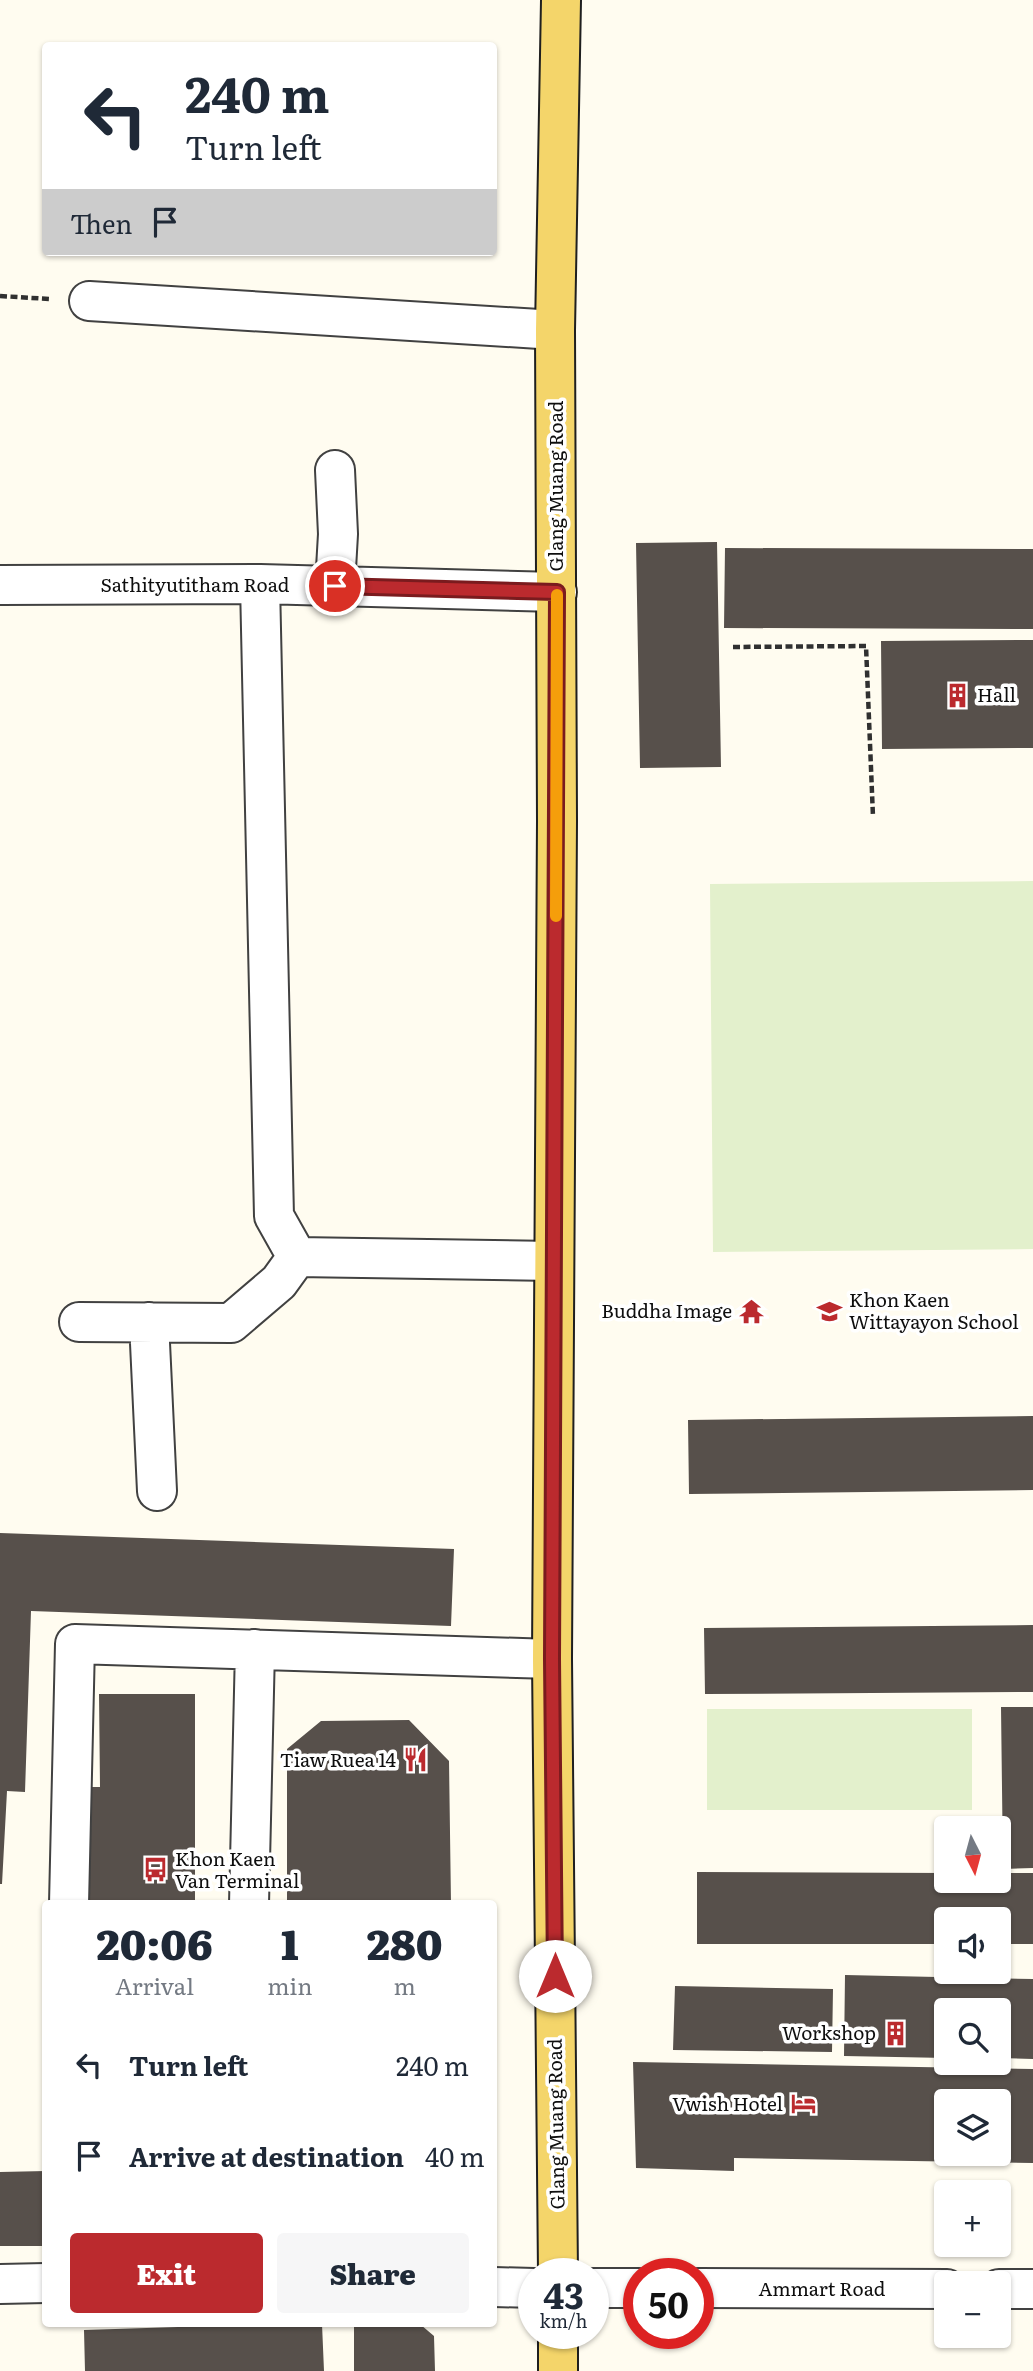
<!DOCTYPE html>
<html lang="en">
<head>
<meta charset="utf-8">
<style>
  :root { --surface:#fff; --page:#f6f6f7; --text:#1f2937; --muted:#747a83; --accent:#bb2a2e }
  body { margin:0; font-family:Literata,serif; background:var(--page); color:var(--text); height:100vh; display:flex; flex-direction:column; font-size:26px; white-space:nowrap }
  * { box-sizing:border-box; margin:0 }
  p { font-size:23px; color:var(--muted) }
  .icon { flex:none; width:38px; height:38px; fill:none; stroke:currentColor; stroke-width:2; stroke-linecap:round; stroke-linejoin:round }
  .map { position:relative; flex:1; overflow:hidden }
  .side { position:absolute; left:42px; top:1900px; width:455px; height:427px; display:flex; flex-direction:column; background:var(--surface); border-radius:7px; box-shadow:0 2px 5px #0004 }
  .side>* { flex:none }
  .guide { position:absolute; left:42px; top:42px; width:455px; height:214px; border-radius:7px; box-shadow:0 2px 5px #0004; background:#fff; color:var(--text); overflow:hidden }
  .needle { width:46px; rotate:174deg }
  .tools { position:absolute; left:934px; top:1816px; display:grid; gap:14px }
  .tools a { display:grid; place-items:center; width:77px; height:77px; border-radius:7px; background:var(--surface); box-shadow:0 2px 5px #0004; font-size:35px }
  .speed { position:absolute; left:518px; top:2258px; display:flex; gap:14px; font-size:35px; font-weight:700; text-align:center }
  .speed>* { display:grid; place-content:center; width:91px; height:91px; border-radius:50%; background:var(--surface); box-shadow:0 2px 5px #0004; line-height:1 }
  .speed small { font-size:18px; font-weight:400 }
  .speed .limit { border:10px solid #d22; background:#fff; color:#111 }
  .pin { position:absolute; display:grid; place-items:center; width:60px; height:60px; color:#fff; margin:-30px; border:4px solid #fff; border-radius:50%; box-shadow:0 2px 7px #0007 }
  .me { position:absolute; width:77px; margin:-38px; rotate:0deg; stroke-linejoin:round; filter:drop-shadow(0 0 5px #0008) }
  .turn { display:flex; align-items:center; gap:24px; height:147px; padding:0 28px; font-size:32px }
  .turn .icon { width:91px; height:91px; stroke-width:2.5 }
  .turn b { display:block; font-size:49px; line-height:60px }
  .then { display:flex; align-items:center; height:66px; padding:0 28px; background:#0003; gap:14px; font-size:26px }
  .eta { display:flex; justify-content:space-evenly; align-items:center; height:119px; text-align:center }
  .eta b { font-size:42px; font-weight:800; line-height:49px }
  .primary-button { display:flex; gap:14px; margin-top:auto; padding:14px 28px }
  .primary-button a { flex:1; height:80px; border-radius:7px; background:var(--accent); color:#fff; font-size:28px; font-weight:800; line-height:80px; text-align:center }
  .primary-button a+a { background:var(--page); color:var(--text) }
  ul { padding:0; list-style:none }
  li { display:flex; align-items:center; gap:21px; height:91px; padding:0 28px }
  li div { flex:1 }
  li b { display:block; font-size:26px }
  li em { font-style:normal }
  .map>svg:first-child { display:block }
</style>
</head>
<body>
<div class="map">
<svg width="1033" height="2371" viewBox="0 0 1033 2371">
  <rect width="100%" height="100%" fill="#fffcf0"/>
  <path fill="#e3f0cc" d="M1033 881V1249L713 1252 710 884Z
    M707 1709H972V1810H707Z"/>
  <path fill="#57504b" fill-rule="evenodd" d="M717 542 721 767 640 768 636 543Z
    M725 548 1033 549V629L724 628Z
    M1033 640V748L882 749 881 641Z
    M1033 1416V1490L689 1494 688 1420Z
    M0 1533 454 1549 451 1626 31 1611 25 1792 7 1791 2 1884H0Z
    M1033 1625V1692L705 1694 704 1628Z
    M99 1694H195V1904H84V1787H100Z
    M1001 1707H1033V1868L1003 1869Z
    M409 1720 449 1761 451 1904H287V1749L321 1721Z
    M697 1872 947 1873V1881H999V1873H1033V1944H999V1920H947V1944H697Z
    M845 1975 1033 1979V2059L999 2058V2011H947V2058L844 2056Z
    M675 1986 833 1989 832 2052 673 2050Z
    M633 2062 1033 2069V2163L734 2158V2171L636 2168ZM947 2102H999V2154H947Z
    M46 2171V2246H0V2172Z
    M271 2324H322L324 2371H85L84 2330Z
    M421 2325 434 2336 435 2371H354V2326Z"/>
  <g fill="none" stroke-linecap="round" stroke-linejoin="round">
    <defs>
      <path id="minor" d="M89 301 555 330
        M335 470 338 534 335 586
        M260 584 274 1216 297 1257 553 1261
        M0 585 260 584 557 592
        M79 1322 231 1323 279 1282 297 1257
        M149 1322 157 1491
        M69 1904 75 1644 552 1659
        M249 1904 255 1649
        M0 2284 46 2283
        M494 2287 534 2288
        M593 2288H639
        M698 2288 947 2289
        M999 2289H1033"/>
      <path id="major" d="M558 2273 552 1659 557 821 555 330 561 0
        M558 2371V2333"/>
    </defs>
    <use href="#minor" stroke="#414141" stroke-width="42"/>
    <use href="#major" stroke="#1f1f1f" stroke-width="42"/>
    <path stroke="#303030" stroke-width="4.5" stroke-dasharray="7 3.5" stroke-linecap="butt" d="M0 296 50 299
      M733 647 866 646 873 817"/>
    <use href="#minor" stroke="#fff" stroke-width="38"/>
    <use href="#major" stroke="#f4d56a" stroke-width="38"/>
  </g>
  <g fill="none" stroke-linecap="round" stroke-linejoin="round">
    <defs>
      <path id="route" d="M335 586 557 592 552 1659 555 1976"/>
    </defs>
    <use href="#route" stroke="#7a1b1e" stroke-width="18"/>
    <use href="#route" stroke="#bb2a2e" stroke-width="12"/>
    <path stroke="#f59e0b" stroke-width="12" d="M556 916 557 595"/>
  </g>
  <defs>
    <symbol id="building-bare" viewBox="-9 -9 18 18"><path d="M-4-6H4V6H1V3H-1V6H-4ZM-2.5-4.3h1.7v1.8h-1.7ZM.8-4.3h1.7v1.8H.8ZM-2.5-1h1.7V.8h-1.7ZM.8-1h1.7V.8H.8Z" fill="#bb2a2e" stroke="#fff" stroke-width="2.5" paint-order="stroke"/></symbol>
    <symbol id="temple-bare" viewBox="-9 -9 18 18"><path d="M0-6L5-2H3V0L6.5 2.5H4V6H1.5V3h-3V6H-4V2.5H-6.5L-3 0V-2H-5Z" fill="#bb2a2e" stroke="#fff" stroke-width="2.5" paint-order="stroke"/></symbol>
    <symbol id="school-bare" viewBox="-9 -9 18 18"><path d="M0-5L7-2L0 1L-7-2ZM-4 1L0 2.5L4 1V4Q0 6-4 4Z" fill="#bb2a2e" stroke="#fff" stroke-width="2.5" paint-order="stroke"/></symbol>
    <symbol id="restaurant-bare" viewBox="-9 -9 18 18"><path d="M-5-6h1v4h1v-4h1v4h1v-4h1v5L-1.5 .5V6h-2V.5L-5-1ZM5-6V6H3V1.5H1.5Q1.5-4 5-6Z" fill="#bb2a2e" stroke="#fff" stroke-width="2.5" paint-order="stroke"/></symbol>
    <symbol id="bus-bare" viewBox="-9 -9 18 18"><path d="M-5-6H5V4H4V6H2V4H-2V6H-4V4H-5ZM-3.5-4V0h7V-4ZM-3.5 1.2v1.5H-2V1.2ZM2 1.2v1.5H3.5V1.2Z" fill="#bb2a2e" stroke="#fff" stroke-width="2.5" paint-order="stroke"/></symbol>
    <symbol id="hotel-bare" viewBox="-9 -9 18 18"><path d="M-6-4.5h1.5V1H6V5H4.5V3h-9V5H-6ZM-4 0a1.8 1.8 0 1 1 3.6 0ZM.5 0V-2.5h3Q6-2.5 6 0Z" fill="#bb2a2e" stroke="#fff" stroke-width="2.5" paint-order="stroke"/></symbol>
  </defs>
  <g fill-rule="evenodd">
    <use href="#building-bare" x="940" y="678" width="35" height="35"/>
    <use href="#temple-bare" x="734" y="1294" width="35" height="35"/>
    <use href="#school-bare" x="812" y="1294" width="35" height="35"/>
    <use href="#restaurant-bare" x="398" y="1742" width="35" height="35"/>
    <use href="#bus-bare" x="138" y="1852" width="35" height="35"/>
    <use href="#building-bare" x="878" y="2016" width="35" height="35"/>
    <use href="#hotel-bare" x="786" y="2086" width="35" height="35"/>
  </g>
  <g text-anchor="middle" stroke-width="7" stroke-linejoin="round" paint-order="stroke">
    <g font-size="19" fill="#0e0e0e" stroke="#fff">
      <text transform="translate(556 486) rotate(-90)" y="7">Glang Muang Road</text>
      <text x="195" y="592">Sathityutitham Road</text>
      <text transform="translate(556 2124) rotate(-91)" y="7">Glang Muang Road</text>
      <text x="822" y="2296">Ammart Road</text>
    </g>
    <g font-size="19" fill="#0e0e0e" stroke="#fff" text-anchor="end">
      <text x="977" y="702" text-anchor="start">Hall</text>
      <text x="849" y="1307" text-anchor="start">Khon Kaen<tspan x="849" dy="22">Wittayayon School</tspan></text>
      <text x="732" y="1318">Buddha Image</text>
      <text x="396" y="1767">Tiaw Ruea 14</text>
      <text x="175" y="1866" text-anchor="start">Khon Kaen<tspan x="175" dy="22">Van Terminal</tspan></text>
      <text x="876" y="2040">Workshop</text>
      <text x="783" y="2111">Vwish Hotel</text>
    </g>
  </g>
</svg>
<div class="tools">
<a><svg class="needle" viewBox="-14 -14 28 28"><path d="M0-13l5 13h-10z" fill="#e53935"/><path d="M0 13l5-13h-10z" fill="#747a83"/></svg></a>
<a><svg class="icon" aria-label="sound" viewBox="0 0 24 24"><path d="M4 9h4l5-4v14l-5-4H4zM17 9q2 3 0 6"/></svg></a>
<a><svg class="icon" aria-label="search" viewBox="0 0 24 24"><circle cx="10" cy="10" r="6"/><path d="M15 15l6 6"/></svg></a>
<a><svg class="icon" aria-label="layers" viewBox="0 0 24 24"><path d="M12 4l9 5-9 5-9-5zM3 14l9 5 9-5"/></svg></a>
<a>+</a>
<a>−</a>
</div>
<div class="speed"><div>43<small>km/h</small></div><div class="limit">50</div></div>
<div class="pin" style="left:335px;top:586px;background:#d93025"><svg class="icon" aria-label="arrive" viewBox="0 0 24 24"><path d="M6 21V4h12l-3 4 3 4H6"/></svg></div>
<svg class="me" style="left:555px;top:1976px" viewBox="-20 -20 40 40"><circle r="19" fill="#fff"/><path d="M0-13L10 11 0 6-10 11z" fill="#bb2a2e"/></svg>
<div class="guide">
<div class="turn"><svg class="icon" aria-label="left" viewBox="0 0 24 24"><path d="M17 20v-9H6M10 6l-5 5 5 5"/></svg><div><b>240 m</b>Turn left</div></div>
<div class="then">Then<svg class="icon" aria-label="arrive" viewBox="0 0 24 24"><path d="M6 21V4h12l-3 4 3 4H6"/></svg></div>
</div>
<section class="side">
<div class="eta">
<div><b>20:06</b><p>Arrival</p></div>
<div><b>1</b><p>min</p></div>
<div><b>280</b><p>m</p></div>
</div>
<ul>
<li><svg class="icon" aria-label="left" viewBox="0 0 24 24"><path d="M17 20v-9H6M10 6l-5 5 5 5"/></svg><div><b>Turn left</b></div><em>240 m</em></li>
<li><svg class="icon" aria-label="arrive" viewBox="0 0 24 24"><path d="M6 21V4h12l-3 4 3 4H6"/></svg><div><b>Arrive at destination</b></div><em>40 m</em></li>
</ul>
<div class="primary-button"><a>Exit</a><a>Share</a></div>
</section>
</div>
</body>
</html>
